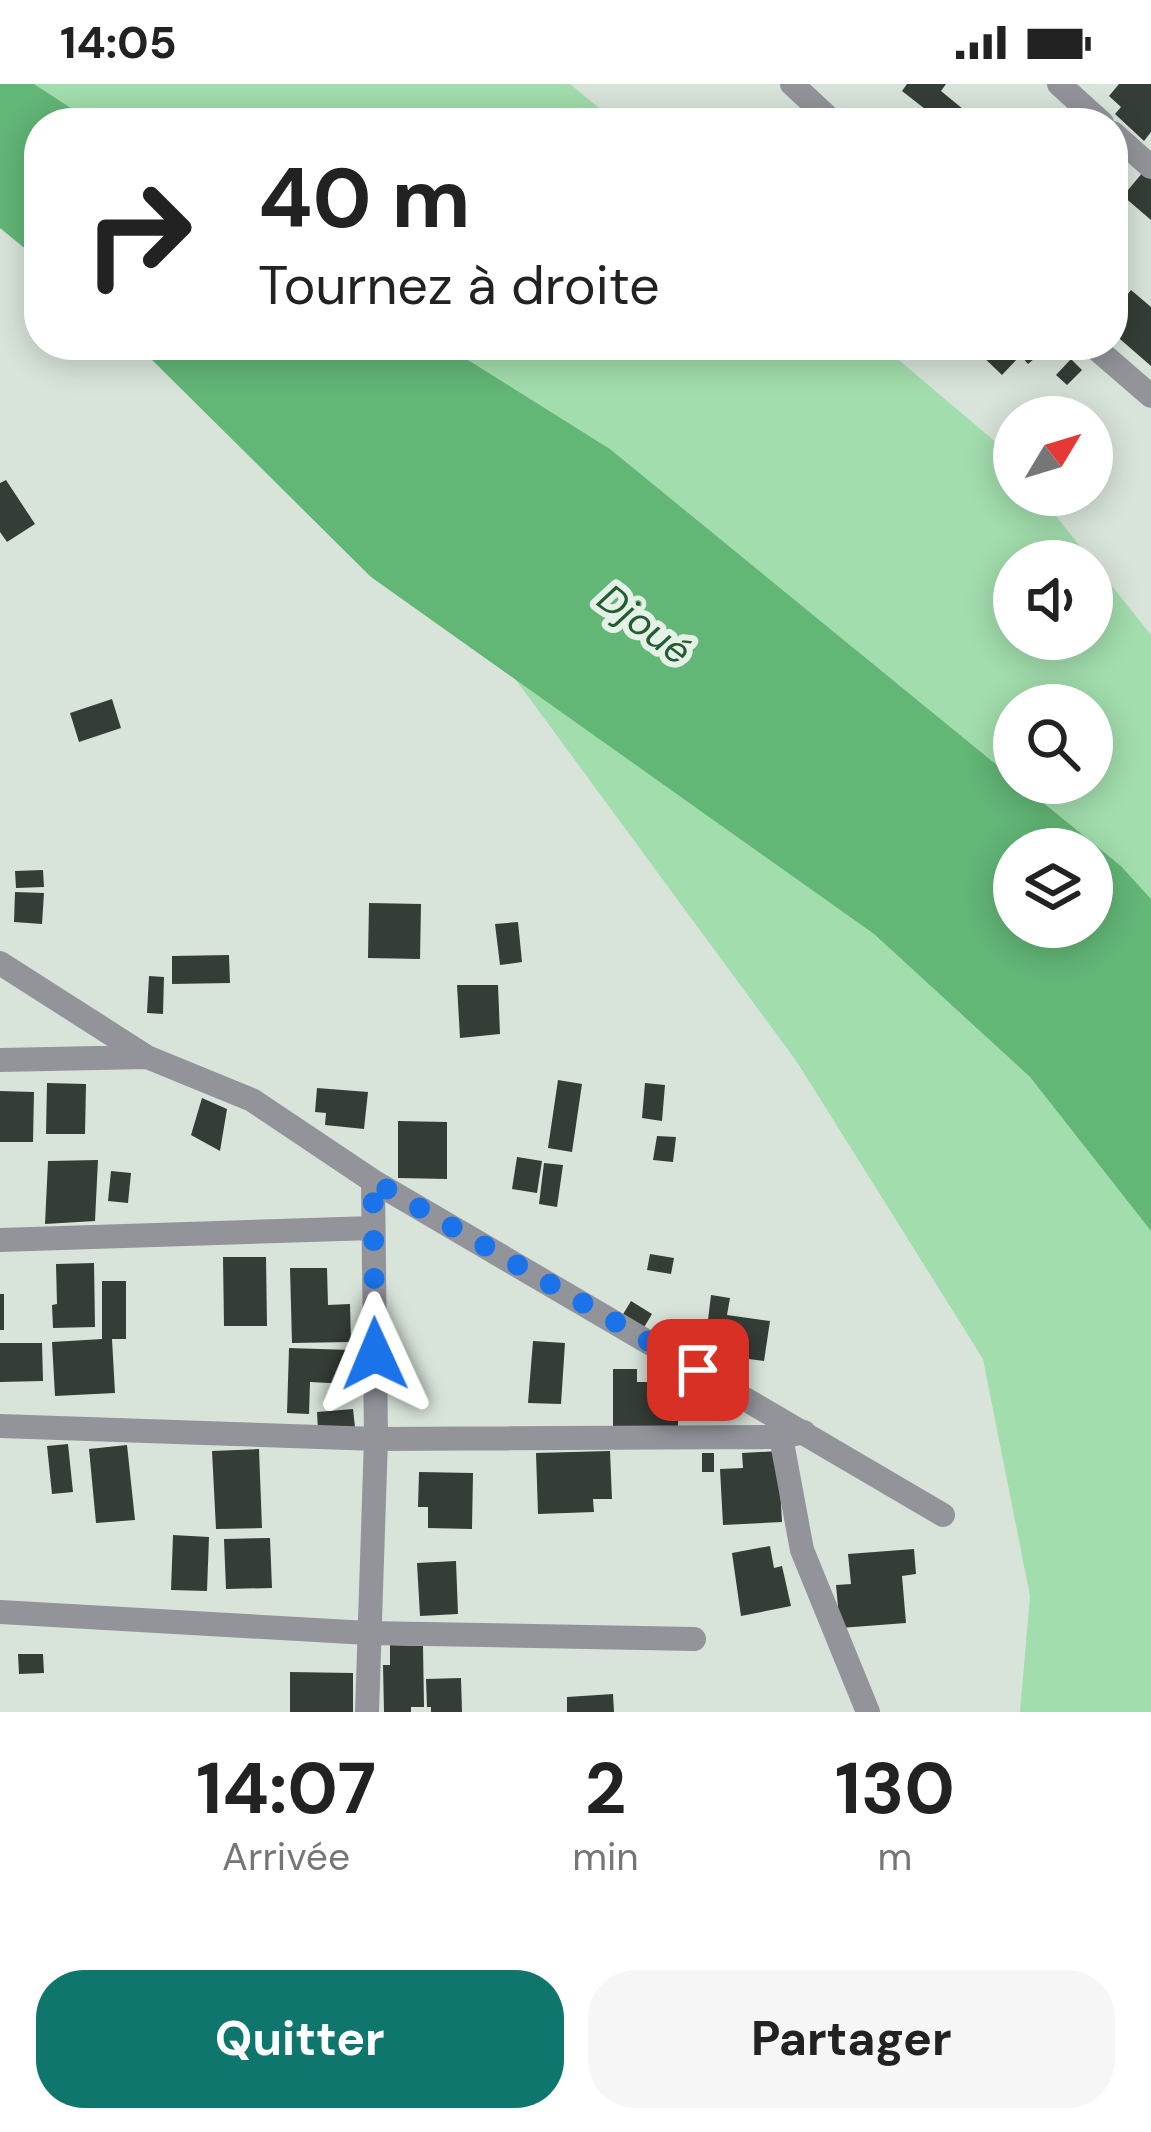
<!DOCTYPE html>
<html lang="fr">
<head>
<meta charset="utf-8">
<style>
  :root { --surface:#fff; --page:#f6f6f6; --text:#222; --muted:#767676; --accent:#0f766e }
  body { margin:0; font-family:"DM Sans",sans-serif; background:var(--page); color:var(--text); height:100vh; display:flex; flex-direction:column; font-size:45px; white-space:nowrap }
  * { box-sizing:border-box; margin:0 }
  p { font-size:39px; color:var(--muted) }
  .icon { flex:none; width:66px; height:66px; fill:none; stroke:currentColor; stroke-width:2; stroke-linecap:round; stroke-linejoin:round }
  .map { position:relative; height:1628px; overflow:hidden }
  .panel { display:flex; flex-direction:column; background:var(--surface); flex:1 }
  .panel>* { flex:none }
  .banner { position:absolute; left:24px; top:24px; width:1104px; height:252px; border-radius:48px; box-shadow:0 6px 30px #0003; background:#fff; color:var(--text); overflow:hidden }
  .needle { width:78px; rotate:52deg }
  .buttons { position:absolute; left:993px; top:312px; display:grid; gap:24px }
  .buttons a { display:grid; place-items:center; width:120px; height:120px; border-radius:50%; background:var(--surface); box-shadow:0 6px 30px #0003; font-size:60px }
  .pin { position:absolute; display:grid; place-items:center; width:102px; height:102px; color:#fff; margin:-51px; border-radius:24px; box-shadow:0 6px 18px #0006 }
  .me { position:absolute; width:132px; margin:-66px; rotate:359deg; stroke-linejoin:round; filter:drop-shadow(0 0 9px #0008) }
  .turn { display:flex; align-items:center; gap:42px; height:252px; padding:0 36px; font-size:54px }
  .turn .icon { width:156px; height:156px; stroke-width:2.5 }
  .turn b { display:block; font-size:84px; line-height:102px }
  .eta { display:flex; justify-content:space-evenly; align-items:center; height:204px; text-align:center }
  .eta b { font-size:72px; font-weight:700; line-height:84px }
  .button { display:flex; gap:24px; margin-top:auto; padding:24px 36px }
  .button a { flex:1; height:138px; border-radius:48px; background:var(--accent); color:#fff; font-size:48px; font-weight:700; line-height:138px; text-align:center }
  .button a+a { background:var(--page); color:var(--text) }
  .status { display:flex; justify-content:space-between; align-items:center; height:84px; padding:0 60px; background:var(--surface); direction:ltr }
  .status svg { height:33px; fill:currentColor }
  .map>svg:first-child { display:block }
</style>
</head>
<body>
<div class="status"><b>14:05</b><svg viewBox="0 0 49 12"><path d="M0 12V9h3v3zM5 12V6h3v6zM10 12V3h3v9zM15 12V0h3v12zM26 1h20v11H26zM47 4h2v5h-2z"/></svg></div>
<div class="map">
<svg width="1151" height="1628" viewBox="0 0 1151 1628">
  <rect width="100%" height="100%" fill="#d8e4da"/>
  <path fill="#a2ddad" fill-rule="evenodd" d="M34 0H570L617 39H94Z
    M444 261H881L998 360 1014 380V411H1039L1151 551V815L1121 782 1019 699H1092V621H1014V695L610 365ZM1014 477H1092V555H1014Z
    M513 592 874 850 1030 993 1151 1147V1628H1020L1030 1512 983 1275 797 978Z"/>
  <path fill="#62b676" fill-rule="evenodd" d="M0 0H34L94 39H39V176L0 144Z
    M137 261H444L610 365 1014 695V699H1019L1121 782 1151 815V1147L1030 993 874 850 371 493ZM1014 765H1092V843H1014Z"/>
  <path fill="#353e36" d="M907 0H946L941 7 969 30 962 39H943L902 7Z
    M1119 0H1151V48L1144 57 1115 30 1121 23 1109 12Z
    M1143 88 1151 95V136L1123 112Z
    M1131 206 1151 223V282L1113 249V229Z
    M985 261H1005L1018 274 1002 291 978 268Z
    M1012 261H1050L1028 280Z
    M1071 275 1082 286 1067 301 1056 291Z
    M6 396 35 440 7 458 0 448V399Z
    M112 615 121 644 79 658 70 629Z
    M43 786 44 803 16 804 15 787Z
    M15 808 44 809 42 840 14 838Z
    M369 819 421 820 420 875 368 874Z
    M518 838 522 878 500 881 495 840Z
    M229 871 230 899 172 900V872Z
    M149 892 164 893 163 930 147 929Z
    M457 901H498L500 950 460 954Z
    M558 996 582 1000 572 1068 548 1064Z
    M47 999 86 1000 85 1050H46Z
    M645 999 665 1001 662 1037 642 1034Z
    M317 1004 368 1008 364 1045 325 1041 326 1029 315 1028Z
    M0 1007 34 1008 33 1058H0Z
    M202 1014 227 1025 220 1067 191 1051Z
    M398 1037 447 1038V1095L398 1094Z
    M657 1052 676 1053 673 1078 653 1076Z
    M517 1073 542 1077 537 1109 512 1105Z
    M98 1076 95 1137 45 1140 48 1077Z
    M544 1079 563 1081 557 1123 539 1120Z
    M111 1087 131 1089 128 1119 108 1117Z
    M650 1170 674 1174 671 1190 647 1186Z
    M223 1173H266L267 1242H224Z
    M94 1179 95 1243 53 1244 52 1221 57 1220 56 1180Z
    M290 1184H327L328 1221 350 1220 351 1258 292 1259Z
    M102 1197H126V1255H112L115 1309 55 1312 52 1258 102 1255Z
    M0 1210H4V1246H0Z
    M711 1211 730 1214 727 1231 770 1237 764 1277 704 1269Z
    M631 1217 652 1230 643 1245 622 1232Z
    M667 1238 694 1241 692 1263 665 1260Z
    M533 1257 565 1259 561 1320 528 1319Z
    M0 1259H42L43 1297 0 1298Z
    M289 1264 351 1266 349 1300 310 1298 309 1330 287 1329Z
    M613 1285H637V1298H678V1346L613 1347Z
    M353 1325 355 1343 318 1346 317 1328Z
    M68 1360 73 1408 52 1410 47 1362Z
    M127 1361 135 1436 96 1439 89 1365Z
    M259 1365 262 1444 216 1445 212 1367Z
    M610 1367 612 1415H593L594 1428 538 1430 536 1369Z
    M778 1367 782 1438 723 1441 720 1385 743 1384 742 1369Z
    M702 1369H714V1388H702Z
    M419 1388 473 1389 472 1445 428 1444V1423H418Z
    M173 1451 209 1453 207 1507 171 1506Z
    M270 1454 272 1504 226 1505 224 1455Z
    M770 1462 774 1484 782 1482 791 1522 741 1532 732 1469Z
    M914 1465 916 1490 902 1492 906 1539 840 1544 836 1501 851 1500 848 1470Z
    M456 1477 458 1530 420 1532 417 1479Z
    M390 1561 423 1562 424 1623H411V1628H384L383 1581H390Z
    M18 1570H43L44 1589 19 1590Z
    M290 1588 353 1589V1628H290Z
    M461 1594 462 1628H431V1623H427L426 1595Z
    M613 1610 614 1628H567V1613Z"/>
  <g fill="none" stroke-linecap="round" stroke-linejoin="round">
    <path stroke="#92949a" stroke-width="24" d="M792 0 834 39
      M1059 0 1102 39
      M1113 49 1151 83
      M1092 261 1151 312
      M0 879 147 973 252 1016 373 1097 943 1431
      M0 976 147 973
      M0 1156 373 1144
      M0 1342 376 1355 781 1353 804 1348
      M781 1353 802 1466 868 1628
      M0 1528 368 1549 694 1555
      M367 1628 376 1355 373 1097"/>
  </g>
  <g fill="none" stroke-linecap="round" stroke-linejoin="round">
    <path stroke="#1a73e8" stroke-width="21" stroke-dasharray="0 37.8" d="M375 1270 373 1097 698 1286"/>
  </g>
  <g text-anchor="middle" stroke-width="12" stroke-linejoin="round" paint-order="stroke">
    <g font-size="39" font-style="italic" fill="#225d32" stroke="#e5f1e7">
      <text transform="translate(645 540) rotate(37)" y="14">Djoué</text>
    </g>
  </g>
</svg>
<div class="buttons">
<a><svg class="needle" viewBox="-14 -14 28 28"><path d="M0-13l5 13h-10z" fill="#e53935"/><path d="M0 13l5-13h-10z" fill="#767676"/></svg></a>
<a><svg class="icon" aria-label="sound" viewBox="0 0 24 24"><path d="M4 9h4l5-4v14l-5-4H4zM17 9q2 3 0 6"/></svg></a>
<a><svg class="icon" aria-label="search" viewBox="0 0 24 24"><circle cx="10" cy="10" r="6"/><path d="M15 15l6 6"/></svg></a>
<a><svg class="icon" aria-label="layers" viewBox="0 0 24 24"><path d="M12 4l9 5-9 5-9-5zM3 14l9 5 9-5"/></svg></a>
</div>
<div class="pin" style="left:698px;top:1286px;background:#d93025"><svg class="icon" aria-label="arrive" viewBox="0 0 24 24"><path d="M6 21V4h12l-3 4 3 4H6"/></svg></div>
<svg class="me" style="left:375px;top:1270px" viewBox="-20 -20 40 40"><path d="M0-17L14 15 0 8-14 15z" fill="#1a73e8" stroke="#fff" stroke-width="4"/></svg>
<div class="banner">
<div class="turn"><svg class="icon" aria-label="right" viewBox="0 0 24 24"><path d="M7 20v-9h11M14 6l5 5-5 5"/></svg><div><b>40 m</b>Tournez à droite</div></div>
</div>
</div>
<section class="panel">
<div class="eta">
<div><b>14:07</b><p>Arrivée</p></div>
<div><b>2</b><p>min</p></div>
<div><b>130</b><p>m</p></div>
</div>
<div class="button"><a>Quitter</a><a>Partager</a></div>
</section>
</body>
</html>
